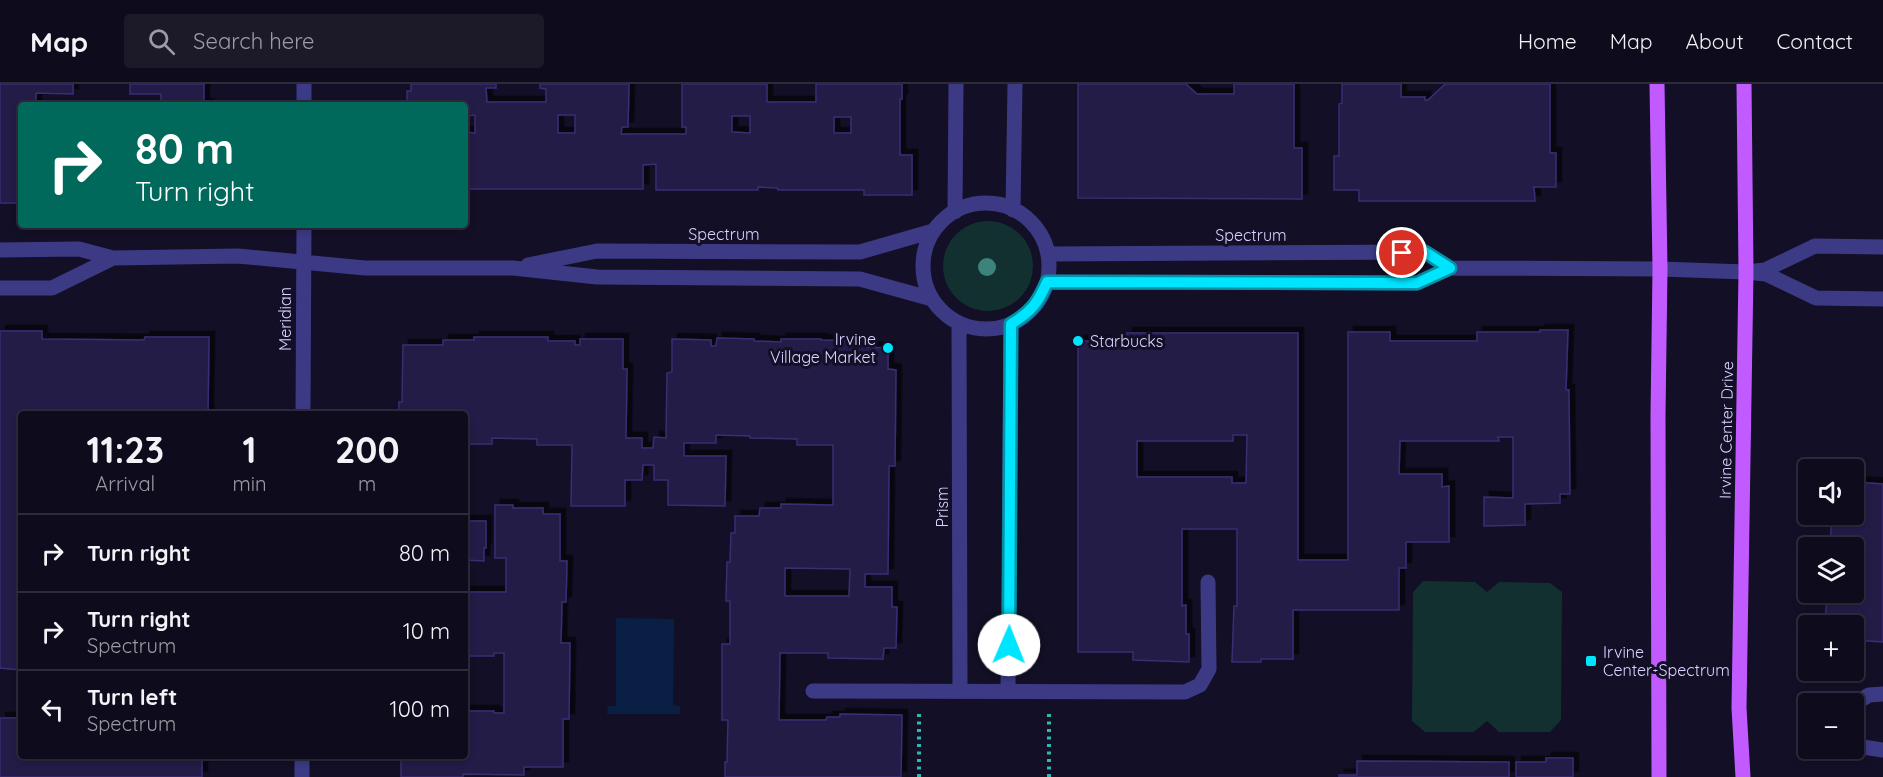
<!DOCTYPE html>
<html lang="en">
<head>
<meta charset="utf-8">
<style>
  :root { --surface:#0e0b1c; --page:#1c1929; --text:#f1f3f6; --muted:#9b9ba3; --line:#2e2b3b }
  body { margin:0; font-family:Quicksand,sans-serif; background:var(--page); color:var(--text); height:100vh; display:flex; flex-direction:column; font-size:22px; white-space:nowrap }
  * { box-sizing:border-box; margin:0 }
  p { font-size:20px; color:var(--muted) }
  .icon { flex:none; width:33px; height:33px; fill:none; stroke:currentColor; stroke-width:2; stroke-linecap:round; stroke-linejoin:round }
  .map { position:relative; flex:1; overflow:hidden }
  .panel { position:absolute; left:18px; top:327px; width:450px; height:348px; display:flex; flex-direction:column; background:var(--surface); border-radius:6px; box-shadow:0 3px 9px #0003,0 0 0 2px var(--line) }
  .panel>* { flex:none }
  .banner { position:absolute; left:18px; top:18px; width:450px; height:126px; border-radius:6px; box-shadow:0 3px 9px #0003,0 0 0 2px var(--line); background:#00695c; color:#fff; overflow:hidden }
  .fabs { position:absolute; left:1798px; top:375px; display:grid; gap:12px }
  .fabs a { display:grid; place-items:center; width:66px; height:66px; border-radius:6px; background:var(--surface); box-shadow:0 3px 9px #0003,0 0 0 2px var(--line); font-size:30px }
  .pin { position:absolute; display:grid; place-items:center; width:51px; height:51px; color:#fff; margin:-26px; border:3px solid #fff; border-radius:50%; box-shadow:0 2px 6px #0007 }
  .me { position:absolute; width:66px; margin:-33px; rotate:1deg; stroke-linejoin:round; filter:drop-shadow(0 0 4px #0008) }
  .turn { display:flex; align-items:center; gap:21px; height:126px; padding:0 18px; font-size:27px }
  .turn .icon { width:78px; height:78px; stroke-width:2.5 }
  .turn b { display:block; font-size:42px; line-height:51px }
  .eta { display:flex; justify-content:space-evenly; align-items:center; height:102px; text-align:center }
  .eta b { font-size:36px; font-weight:700; line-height:42px }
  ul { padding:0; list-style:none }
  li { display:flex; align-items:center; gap:18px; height:78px; padding:0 18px; border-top:2px solid var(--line) }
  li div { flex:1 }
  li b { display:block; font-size:22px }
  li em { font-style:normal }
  header { display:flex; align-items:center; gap:36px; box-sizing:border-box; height:84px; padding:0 30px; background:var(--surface); border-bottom:2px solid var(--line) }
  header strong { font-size:28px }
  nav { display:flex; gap:33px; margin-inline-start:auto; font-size:21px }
  .search { width:420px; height:54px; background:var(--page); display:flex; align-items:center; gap:15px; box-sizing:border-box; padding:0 21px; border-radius:6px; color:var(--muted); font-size:22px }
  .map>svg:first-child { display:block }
</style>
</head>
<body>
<header>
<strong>Map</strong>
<div class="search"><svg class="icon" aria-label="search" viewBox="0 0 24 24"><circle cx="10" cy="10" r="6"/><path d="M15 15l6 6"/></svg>Search here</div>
<nav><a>Home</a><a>Map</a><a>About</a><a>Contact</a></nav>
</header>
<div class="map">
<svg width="1883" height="693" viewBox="0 0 1883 693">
  <defs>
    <filter id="shadow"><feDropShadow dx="5.5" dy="-5.5" stdDeviation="0" flood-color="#0009"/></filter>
  </defs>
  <rect width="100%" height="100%" fill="#130f26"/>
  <path fill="#12302f" d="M943 182a45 45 0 1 1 90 0a45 45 0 1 1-90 0Z
    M1423 497 1475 498 1487 508 1499 498 1550 499 1562 508 1561 636 1550 648H1499L1487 637 1474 648H1425L1412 637 1413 508Z"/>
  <path fill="#0a1f44" d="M616 534 674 535 673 621 680 622V630H607L608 622H616Z"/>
  <path fill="#241b47" stroke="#3b2d73" stroke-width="1.5" fill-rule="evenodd" filter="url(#shadow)" d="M0 0H73V10L36 9V21H21V119H0Z
    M130 0H204V20L209 21H161V10H130Z
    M411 0H496V4H486L487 18H546V5L540 4V0H629L628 43H622L621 50H686V43H682V0H767V18H816V0H902V15H900V71H912V111H864V106H778L777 104 758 103V106H656V80L643 81V105H465V48L475 49V31L465 32V21H407V7H411ZM558 31H575V49H558ZM732 32H750V49L732 48ZM834 33H851V49H834Z
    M1078 0H1186L1197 10H1234V0H1294V64H1302V115L1078 114Z
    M1342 0H1401V13H1425V16H1428L1445 0H1550V69H1556V103H1534L1535 117H1359V106H1334V72H1339V20L1342 19Z
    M1540 246H1568L1566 306H1569L1570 410H1560V419L1525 420V441L1484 442V413L1513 414V353H1498L1499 357H1400L1399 390H1442V403L1449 402V458H1406V484H1399V526H1293V575H1261V578H1232L1234 522H1237V445H1182V522L1186 521V550H1189V578L1133 576V568H1078V257H1106V262H1127V249H1298V476H1348V248H1390V257H1477V248H1540ZM1233 351H1247L1246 399H1232V393H1137V357H1233Z
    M0 247H42V255L144 256 145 253H209L208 330H21V586L0 584Z
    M474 253H548V257H575V261H580V255H623V285H627L626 354H642V364H653L654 353 666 354 667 289 672 288V255L711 256V262H716L717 254 754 255V257L781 258V255H821V256L864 257V263L888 264V285L896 286 895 382H889L888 490H865V503H892V523H897L896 564H884L883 575 828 574V569H780L779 636H826L827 633H840V630L902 631 901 693H725V678H727L728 636H722V560H730V517H726L727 478H730L731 449H735V432H759L760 424H781V420L833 421V361H797V355L750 354V352L716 351V359H684V372H726L725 422 668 421V396H654V381H643L642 396H625V422H571L572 361H537V355L492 354V360H465V330H399V318H402L403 261H443V256H474ZM785 484 850 485 849 512H785Z
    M1854 398 1883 400V558L1854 556V542H1825L1827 508H1854V464H1830L1832 430H1854Z
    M495 421H513V424H543V430H560V477H567L566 518H562L561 559H570L569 635H563V683H524V691L463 690V693H401V672H465V627H494V629H504V569H494V572H465V508H506V474H495Z
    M465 437H486V464H484V477L465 476Z
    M0 634H21V672H202V693H0Z
    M1546 674H1573V693H1516V678H1546Z
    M1357 677 1509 678V693H1339V691H1357Z"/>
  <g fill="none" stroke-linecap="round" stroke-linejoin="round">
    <path stroke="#2fb8b0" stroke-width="4" stroke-dasharray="3 4.5" stroke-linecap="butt" d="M919 693V628
      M1049 693V629"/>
    <path stroke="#3d3a85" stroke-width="15" d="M304 21V0
      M923 182a63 63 0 1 1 126 0a63 63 0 1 1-126 0Z
      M1013 126 1015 0
      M955 128 956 0
      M0 166 79 165 113 174 238 172 365 184H513L597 193 860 195 932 215
      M1048 170 1424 168 1450 184
      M528 181 597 167 860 168 933 147
      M1755 187 1765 186 1815 162 1883 163
      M1047 198 1417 199 1450 184 1660 185 1746 188 1766 190 1816 214 1883 215
      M0 204H52L113 174
      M959 239 960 607
      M303 330 304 141
      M813 607 1185 608 1200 601 1209 585 1208 498
      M1008 607 1011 240
      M1854 620 1869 611 1883 610
      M1854 657 1863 663 1883 666
      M302 693V672"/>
    <path stroke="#c25bff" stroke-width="15" d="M1657 0 1660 185 1658 331 1659 693
      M1743 693 1739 624 1746 188 1744 0"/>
  </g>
  <circle fill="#3d827b" cx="987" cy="183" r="9"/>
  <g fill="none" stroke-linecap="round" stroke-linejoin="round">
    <defs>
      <path id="route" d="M1009 561 1011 240C1031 228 1038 219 1047 198L1417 199 1450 184 1425 168 1402 169"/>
    </defs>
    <use href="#route" stroke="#0095a6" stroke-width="15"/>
    <use href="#route" stroke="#00e5ff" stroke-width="10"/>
  </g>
  <g fill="#00e5ff" stroke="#130f26" stroke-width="2">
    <circle cx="1078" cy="257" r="6"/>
    <circle cx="888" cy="264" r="6"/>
    <rect x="1585" y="571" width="12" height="12" rx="3"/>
  </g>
  <g text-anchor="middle" stroke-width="6" stroke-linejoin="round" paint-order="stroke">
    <g font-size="16" fill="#d9d4ff" stroke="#130f26">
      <text x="724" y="156">Spectrum</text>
      <text x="1251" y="157">Spectrum</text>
      <text transform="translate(285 235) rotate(-90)" y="6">Meridian</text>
      <text transform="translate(1726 346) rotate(-89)" y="6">Irvine Center Drive</text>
      <text transform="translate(942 423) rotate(-90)" y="6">Prism</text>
    </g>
    <g font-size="16" fill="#d9d4ff" stroke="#130f26" text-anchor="start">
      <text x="876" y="261" text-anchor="end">Irvine<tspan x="876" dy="18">Village Market</tspan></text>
      <text x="1090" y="263">Starbucks</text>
      <text x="1603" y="574">Irvine<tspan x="1603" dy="18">Center-Spectrum</tspan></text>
    </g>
  </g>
</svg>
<div class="fabs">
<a><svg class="icon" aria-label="sound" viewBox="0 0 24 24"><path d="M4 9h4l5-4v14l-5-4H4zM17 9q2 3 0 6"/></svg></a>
<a><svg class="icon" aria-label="layers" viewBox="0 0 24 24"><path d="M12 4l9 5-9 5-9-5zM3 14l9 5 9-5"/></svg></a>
<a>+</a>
<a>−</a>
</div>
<div class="pin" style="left:1402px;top:169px;background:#d93025"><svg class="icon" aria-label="arrive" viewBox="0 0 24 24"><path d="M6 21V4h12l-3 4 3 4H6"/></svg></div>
<svg class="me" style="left:1009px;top:561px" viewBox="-20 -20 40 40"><circle r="19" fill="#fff"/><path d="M0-13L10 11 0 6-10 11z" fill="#00e5ff"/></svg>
<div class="banner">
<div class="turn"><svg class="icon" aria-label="right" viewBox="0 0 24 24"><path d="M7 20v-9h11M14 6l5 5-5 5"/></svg><div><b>80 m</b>Turn right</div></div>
</div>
<section class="panel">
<div class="eta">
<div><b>11:23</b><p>Arrival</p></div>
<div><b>1</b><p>min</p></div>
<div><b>200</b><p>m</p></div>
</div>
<ul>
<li><svg class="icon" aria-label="right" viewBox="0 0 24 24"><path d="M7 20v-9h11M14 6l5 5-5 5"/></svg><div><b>Turn right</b></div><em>80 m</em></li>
<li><svg class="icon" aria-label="right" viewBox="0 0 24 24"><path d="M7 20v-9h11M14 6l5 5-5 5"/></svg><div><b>Turn right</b><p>Spectrum</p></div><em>10 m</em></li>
<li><svg class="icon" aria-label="left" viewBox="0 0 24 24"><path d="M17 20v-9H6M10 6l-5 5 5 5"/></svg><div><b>Turn left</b><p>Spectrum</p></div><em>100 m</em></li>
</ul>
</section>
</div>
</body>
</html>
